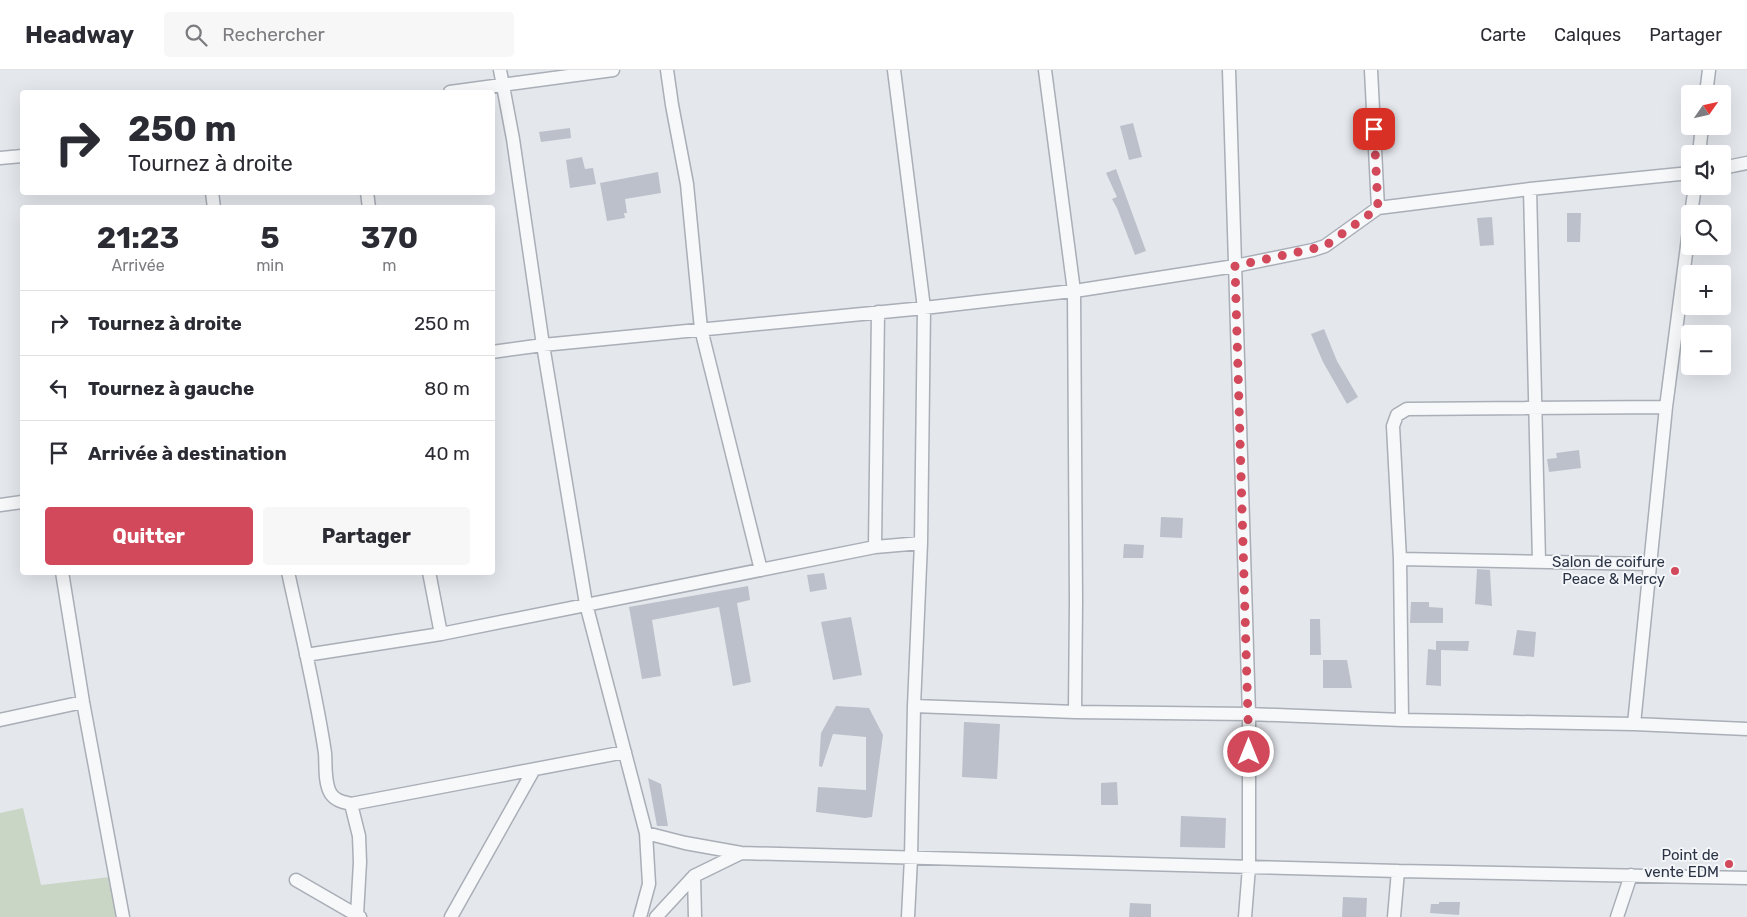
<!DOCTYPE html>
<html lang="fr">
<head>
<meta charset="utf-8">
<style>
  :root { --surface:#fff; --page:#f7f7f7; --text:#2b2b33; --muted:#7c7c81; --line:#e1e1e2; --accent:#d1495b }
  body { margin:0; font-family:Rubik,sans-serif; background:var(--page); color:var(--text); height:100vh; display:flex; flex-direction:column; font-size:19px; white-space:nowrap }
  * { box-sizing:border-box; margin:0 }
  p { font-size:16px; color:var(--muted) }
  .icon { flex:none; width:28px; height:28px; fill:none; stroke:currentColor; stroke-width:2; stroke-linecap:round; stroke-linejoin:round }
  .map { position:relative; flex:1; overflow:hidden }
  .sheet { position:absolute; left:20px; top:135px; width:475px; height:370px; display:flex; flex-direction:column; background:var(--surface); border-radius:5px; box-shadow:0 5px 20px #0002 }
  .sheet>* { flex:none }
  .guide { position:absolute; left:20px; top:20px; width:475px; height:105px; border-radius:5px; box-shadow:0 5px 20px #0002; background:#fff; color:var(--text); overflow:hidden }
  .needle { width:32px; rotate:56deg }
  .tools { position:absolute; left:1681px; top:15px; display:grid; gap:10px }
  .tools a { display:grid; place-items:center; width:50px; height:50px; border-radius:5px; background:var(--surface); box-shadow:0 5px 20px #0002; font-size:25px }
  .pin { position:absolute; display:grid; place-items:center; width:42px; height:42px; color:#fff; margin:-21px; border-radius:10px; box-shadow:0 2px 8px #0006 }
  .me { position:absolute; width:55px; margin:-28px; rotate:0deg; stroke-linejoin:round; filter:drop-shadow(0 0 4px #0008) }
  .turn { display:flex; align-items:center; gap:18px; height:105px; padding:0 25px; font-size:22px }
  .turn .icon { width:65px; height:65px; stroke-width:2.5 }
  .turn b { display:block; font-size:35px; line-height:42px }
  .eta { display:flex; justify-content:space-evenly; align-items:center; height:85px; text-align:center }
  .eta b { font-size:30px; font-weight:700; line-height:35px }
  .cta { display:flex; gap:10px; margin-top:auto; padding:10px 25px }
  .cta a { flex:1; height:58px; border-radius:5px; background:var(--accent); color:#fff; font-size:20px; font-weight:700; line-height:58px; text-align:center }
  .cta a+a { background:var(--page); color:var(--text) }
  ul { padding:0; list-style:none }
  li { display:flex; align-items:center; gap:15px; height:65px; padding:0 25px; border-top:1px solid var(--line) }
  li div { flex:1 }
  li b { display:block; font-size:19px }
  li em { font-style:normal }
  header { display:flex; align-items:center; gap:30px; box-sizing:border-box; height:70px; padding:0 25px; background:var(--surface); border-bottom:1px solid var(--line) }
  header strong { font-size:24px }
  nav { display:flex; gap:28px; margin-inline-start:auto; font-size:18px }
  .search { width:350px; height:45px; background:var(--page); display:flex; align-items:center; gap:12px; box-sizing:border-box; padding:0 18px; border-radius:5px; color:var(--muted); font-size:19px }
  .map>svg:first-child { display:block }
</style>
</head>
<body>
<header>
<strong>Headway</strong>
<div class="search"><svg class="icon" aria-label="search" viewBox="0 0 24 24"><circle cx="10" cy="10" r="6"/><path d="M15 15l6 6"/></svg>Rechercher</div>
<nav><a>Carte</a><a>Calques</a><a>Partager</a></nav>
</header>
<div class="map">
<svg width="1747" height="847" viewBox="0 0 1747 847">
  <rect width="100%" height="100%" fill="#e4e7ec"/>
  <path fill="#c9d6c5" d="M23 738 41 815 110 807 118 847H0V743Z"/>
  <path fill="#bbc0ca" d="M1133 53 1142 87 1129 90 1120 56Z
    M570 58 571 68 541 72 539 62Z
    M582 87 585 99 593 98 596 114 570 118 566 90Z
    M1116 99 1146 181 1135 185 1117 138 1112 129 1117 127 1106 103Z
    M658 102 661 123 625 129 627 143H624L625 148 607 151 600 113Z
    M1567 143H1581L1580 172H1567Z
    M1492 147 1494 175 1480 176 1477 148Z
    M1324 259 1337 291 1358 327 1347 334 1323 292 1311 264Z
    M1579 380 1581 398 1549 402 1547 389 1557 388 1556 383Z
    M1161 447 1183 448 1182 468 1160 467Z
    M1124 474 1144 475 1143 488H1123Z
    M1477 499 1490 500 1492 536 1475 534Z
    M824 503 827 519 810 522 807 505Z
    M748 516 750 530 737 533 751 612 733 616 719 537 652 550 661 606 642 609 629 537Z
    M1411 532H1429V537L1443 538V553H1410Z
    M851 547 862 605 833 610 821 552Z
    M1310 549H1320L1321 585H1310Z
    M1517 560 1536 562 1534 587 1513 585Z
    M1436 571H1469L1468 581 1441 580V616L1426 615 1428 579 1436 580Z
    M1323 590H1347L1352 618H1323Z
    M836 636 869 638 883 665 872 747 865 748 816 742 818 717 866 720V667L833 664 822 697 819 696 821 663Z
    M964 652 1000 654 997 709 962 707Z
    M648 708 661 714 668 756H657Z
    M1117 712 1118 735H1101V713Z
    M1181 746 1226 748 1225 778 1180 777Z
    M1343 827 1367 828 1366 847H1342Z
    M1439 832H1460L1459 845 1430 843 1431 834H1439Z
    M1130 833 1151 834V847H1129Z"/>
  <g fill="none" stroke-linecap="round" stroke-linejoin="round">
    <defs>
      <path id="minor" d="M500 0 513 69 543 275 586 534 646 763 649 814 640 847
        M667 0 672 35 687 114 701 259 761 500
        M894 0 924 238 921 473 914 636 911 788 908 847
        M1045 0 1074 221 1076 531 1075 642
        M1229 0 1249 644V797L1245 847
        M1371 0 1378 138
        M450 22 613 0
        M1706 24 1709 0
        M1699 84 1702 56
        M0 88 22 86
        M1722 98 1747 93
        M1530 119 1539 491
        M212 122 214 138
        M367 122 369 138
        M1691 144 1695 116
        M492 282 543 275 924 238 1081 220 1235 196 1313 180 1325 176 1378 138 1530 119 1690 103
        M0 435 22 432
        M875 477 878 242
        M1400 489 1650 494
        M62 502 83 632 123 847
        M288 502C301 562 316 622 325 683 326 695 324 713 331 724 336 731 343 732 351 734 442 716 534 700 625 682
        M429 502 441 564 875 477 921 473
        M306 585 441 564
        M914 636 1075 642 1249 644 1402 650 1634 654 1747 659
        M0 650 83 632
        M1402 650 1400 489 1393 356 1397 345 1407 339 1666 337
        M1634 654 1666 337 1690 153
        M351 734 359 766 360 792 357 845
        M646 763 685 773 741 783 1398 801 1747 808
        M694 806 695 847
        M296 810 360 847
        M451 847 533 701
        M656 847 694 806 741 783
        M1394 847 1398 801
        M1617 847 1631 805"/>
    </defs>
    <use href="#minor" stroke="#a9aeb7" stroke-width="15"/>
    <use href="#minor" stroke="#f7f8fa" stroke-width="12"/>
  </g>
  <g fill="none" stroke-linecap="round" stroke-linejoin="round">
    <path stroke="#d1495b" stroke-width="9" stroke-dasharray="0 16.2" d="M1249 682 1235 196 1325 176 1378 138 1374 59"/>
  </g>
  <g fill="#d1495b" stroke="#f4f6f9" stroke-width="2">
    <circle cx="1675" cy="501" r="5"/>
    <circle cx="1729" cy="794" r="5"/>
  </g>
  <g text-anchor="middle" stroke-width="4" stroke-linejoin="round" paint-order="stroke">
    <g font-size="15" fill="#2b3445" stroke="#f4f6f9" text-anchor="end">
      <text x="1665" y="497">Salon de coifure<tspan x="1665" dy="17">Peace &amp; Mercy</tspan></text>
      <text x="1719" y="790">Point de<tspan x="1719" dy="17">vente EDM</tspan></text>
    </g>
  </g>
</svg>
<div class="tools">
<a><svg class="needle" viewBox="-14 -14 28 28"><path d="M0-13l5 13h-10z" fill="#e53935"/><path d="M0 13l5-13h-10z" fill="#7c7c81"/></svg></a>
<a><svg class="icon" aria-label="sound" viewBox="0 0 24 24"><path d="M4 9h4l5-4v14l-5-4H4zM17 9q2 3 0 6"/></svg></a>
<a><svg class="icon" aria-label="search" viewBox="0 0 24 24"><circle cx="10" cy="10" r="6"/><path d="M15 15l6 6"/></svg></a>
<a>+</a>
<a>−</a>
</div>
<div class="pin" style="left:1374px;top:59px;background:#d93025"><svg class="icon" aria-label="arrive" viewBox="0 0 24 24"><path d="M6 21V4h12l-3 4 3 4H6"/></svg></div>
<svg class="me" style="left:1249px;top:682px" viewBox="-20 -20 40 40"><circle r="17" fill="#d1495b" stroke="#fff" stroke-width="3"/><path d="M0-11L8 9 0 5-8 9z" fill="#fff"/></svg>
<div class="guide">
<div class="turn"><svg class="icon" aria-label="right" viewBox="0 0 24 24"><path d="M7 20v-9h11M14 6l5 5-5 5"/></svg><div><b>250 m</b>Tournez à droite</div></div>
</div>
<section class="sheet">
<div class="eta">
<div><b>21:23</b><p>Arrivée</p></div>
<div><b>5</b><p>min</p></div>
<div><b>370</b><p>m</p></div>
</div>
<ul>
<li><svg class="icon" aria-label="right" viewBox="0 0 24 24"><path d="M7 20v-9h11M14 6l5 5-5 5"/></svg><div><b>Tournez à droite</b></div><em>250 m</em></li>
<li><svg class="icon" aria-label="left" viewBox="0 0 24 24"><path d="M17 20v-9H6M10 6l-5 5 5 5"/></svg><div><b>Tournez à gauche</b></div><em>80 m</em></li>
<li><svg class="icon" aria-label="arrive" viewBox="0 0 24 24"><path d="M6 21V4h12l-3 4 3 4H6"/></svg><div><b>Arrivée à destination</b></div><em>40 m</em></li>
</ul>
<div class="cta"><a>Quitter</a><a>Partager</a></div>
</section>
</div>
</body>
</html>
